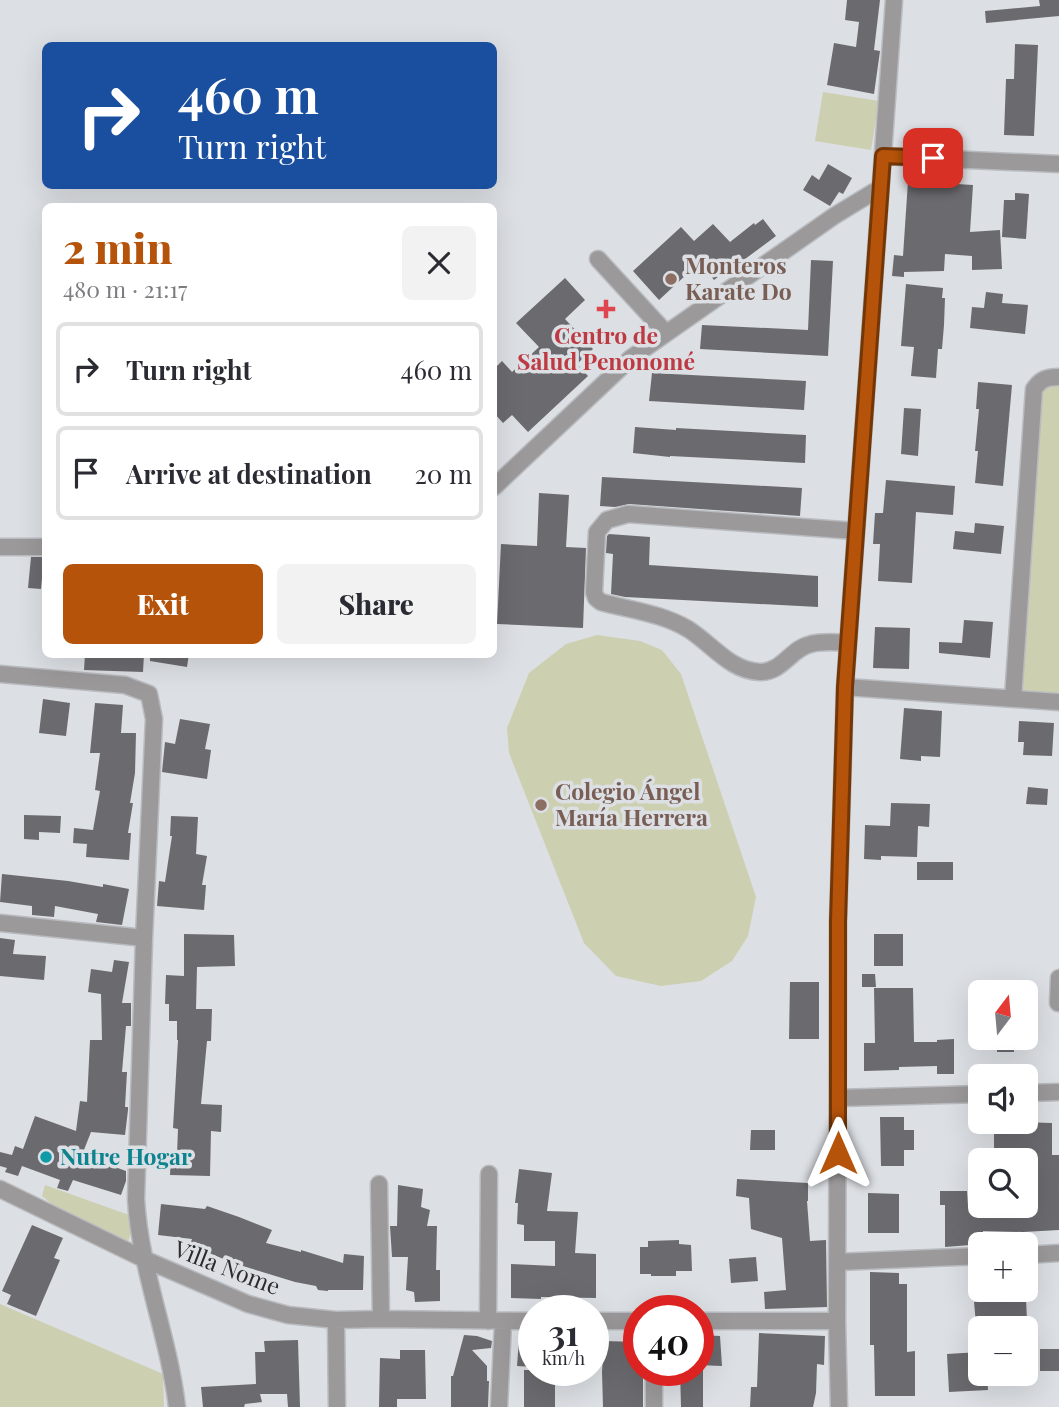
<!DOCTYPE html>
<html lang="en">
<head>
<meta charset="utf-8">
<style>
  :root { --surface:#fff; --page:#f2f2f3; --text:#2b2b33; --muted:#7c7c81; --line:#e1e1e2; --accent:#b45309 }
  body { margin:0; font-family:"Playfair Display",serif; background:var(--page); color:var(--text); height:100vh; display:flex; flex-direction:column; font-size:26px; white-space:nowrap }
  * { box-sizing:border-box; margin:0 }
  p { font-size:23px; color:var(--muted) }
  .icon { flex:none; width:38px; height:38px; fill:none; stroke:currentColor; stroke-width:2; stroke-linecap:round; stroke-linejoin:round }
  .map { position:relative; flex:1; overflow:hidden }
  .sheet { position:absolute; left:42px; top:203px; width:455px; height:455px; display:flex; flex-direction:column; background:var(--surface); border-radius:10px; box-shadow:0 7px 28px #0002 }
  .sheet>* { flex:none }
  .guide { position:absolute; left:42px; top:42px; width:455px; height:147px; border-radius:10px; box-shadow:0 7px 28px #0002; background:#1a4fa0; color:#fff; overflow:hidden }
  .needle { width:46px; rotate:16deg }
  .fabs { position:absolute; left:968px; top:980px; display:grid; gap:14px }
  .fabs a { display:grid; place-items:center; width:70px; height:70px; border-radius:10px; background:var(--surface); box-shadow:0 7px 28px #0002; font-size:35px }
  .speed { position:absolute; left:518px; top:1295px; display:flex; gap:14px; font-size:35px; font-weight:700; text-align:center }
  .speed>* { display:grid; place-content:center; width:91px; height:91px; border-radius:50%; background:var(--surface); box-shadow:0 7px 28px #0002; line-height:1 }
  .speed small { font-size:18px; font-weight:400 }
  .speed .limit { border:10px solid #d22; background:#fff; color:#111 }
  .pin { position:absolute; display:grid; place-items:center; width:60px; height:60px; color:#fff; margin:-30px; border-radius:14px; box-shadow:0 4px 10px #0006 }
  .me { position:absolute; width:77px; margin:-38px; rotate:0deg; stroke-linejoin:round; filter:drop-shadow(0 0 5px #0008) }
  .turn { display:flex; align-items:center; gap:24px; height:147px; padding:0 21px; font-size:32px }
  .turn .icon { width:91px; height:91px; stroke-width:2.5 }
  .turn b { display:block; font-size:49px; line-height:60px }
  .round { display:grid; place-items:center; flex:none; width:74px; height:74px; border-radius:10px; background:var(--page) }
  .headline { display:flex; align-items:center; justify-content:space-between; height:119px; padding:0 21px }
  h1 { font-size:42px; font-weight:800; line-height:52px; color:var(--accent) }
  .cta { display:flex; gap:14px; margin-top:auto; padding:14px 21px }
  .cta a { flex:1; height:80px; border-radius:10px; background:var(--accent); color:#fff; font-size:28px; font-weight:800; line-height:80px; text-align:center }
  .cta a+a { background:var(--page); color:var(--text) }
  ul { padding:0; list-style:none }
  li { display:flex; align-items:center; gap:21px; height:94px; margin:0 14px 10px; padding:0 7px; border:4px solid var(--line); border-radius:10px }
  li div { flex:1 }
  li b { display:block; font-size:26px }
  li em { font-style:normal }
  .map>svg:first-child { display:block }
</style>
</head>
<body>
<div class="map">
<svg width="1059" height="1407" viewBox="0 0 1059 1407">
  <rect width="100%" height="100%" fill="#dcdfe3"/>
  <path fill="#ccd0b0" d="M823 92 879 101 871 150 815 141Z
    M1048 385 1059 386V693L1019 690 1040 393Z
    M597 635 640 641 662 650 681 674 756 897 748 936 732 961 701 981 661 986 616 976 584 943 509 753 507 728 529 673 566 644Z
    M45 1185 129 1215C133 1226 131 1237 125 1248L65 1215 42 1196Z
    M0 1304 163 1374 164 1407H0Z"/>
  <path fill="#6b6b6f" d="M847 0H880L874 50 880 51 874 94 827 85 834 43 856 47 859 22 845 20Z
    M1039 0H1059V16L986 23 985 11 1040 6Z
    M1015 44 1038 45 1034 136 1004 135 1006 79H1014Z
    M828 164 852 178 843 194 839 192 830 206 803 190 812 175 819 180Z
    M908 181 973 185 970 232 1000 230 1002 269 972 270V256L945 254 944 271 904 272V277L892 276 894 255 903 256Z
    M1015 193 1029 194 1026 239 1002 237 1004 200H1015Z
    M763 219 776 236 737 265 736 263 714 280 700 262 659 300 633 271 681 227 694 241 713 224 730 242 754 223 755 225Z
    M811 260 833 261 828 356 700 349 702 325 808 330Z
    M565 278 585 300 565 319 593 349 577 364 588 376 528 432 512 415 503 423 494 413V369L502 361 512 372 539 347 516 323Z
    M906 284 943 288 942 298H945L944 325 942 349H938L936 378 911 376 914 347 901 346Z
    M986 292 1003 294 1002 303 1028 305 1025 334 970 328 972 307 984 308Z
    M652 373 806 381 804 410 649 401Z
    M978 382 1012 385 1003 486 975 483 978 451H975L979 409H976Z
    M904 408 921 409 918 456 901 454Z
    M635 427 676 430V428L806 435 805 463 670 456V457L633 453Z
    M602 477 802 488 800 516 629 504 615 507 600 506Z
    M886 480 955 486 953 515 916 512 912 583 878 581 880 544H873L875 513H883Z
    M539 493 569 495 566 547 586 548 583 628 497 624 501 544 537 546Z
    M975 523 1004 526 1001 554 953 549 955 531 974 533Z
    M609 534 650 537 649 565 818 576V607L625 597 611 594 613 554 606 553 607 536Z
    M31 557H44L41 589 28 588Z
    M964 620 993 622 990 658 939 653V642L962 643Z
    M875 627 910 628 909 669 873 668Z
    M85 654H144L143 672 84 670Z
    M150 654H189L187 667 150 661Z
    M43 699 70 703 66 736 39 733Z
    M95 703 123 705 121 733H136L135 773 130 803H133L128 833H131L129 860 86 857 87 844 73 843 74 828 93 830 100 791 95 790 100 753H90Z
    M904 708 942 711 940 757 921 756V761L900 759Z
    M180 719 210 724 205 749 211 750 207 779 162 772 165 742 175 744Z
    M1019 721 1054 723 1052 756 1023 755 1024 742H1018Z
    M1028 787 1048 789 1047 805 1026 804Z
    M891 803 930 804 929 827 918 826 917 857 881 856V860L864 859 865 825 890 826Z
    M24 815 61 816 60 833 39 832V840L24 839Z
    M171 816 198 817 196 854 207 856 202 885H206L204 910 157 906 159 881 165 882 172 836H170Z
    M917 862H953V880H917Z
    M2 874 68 881 103 887V884L129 889 122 925 96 922 98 914 55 906 54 917 32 915V906L0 902Z
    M184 934 234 935 235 966 197 967 196 1009H212L211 1041H207L201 1104 222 1105 221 1132 211 1131 210 1176 170 1175 171 1155H177L178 1129 173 1128 178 1040H177V1021H169V1004H165L166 975 184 976Z
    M874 934H903V966H874Z
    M0 938 15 940 13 954 46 956 44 980 0 976Z
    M114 960 129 962 122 1003H131V1026H126L122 1072H127L125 1107H128V1110L125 1135 91 1132 82 1155 126 1171V1181L121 1195 73 1180 68 1191 57 1188 60 1180 22 1166 18 1176 5 1172 7 1168 0 1166V1152L12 1155 15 1146 23 1149 35 1116 76 1131 80 1101 87 1102 90 1040H102L101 994 88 992 91 969 112 972Z
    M862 974H875L876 987H862Z
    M790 982H819V1039H789Z
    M874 988H913L914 1042H937V1040L954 1039V1074H937V1066L899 1067V1070L864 1071V1043H875Z
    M997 1038H1014V1052H997Z
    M880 1117H904V1130H914V1150H904V1166H881Z
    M1018 1122 1052 1123V1155H1059V1230L1023 1232 983 1231V1244L945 1247V1205H940V1191H967L968 1206H1027L1026 1160H994V1125H1018Z
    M751 1130H775V1150H750Z
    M519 1169 552 1173 547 1211 578 1212 575 1253 596 1254V1298L541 1297V1299L511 1298V1264L555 1266V1241H524V1225L517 1224 518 1203H515Z
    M737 1179 808 1183V1201H807L810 1241 826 1240 827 1307 765 1309 764 1292 786 1290 782 1238 751 1229 749 1198 736 1196Z
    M398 1185 423 1189 421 1207 430 1210 427 1226H437L436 1270H440V1301L415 1302 414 1292 406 1290 408 1257H392L390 1226H397Z
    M868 1193 899 1194V1233H868Z
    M161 1204 205 1209 207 1206 239 1217 272 1230 266 1243 301 1252V1250L343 1263 344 1254 364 1256 363 1290H328V1291L318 1290 316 1286 295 1282 233 1263 190 1245 192 1239 158 1235Z
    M32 1225 63 1238 54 1258 60 1260 36 1316 7 1304 11 1295 2 1291Z
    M679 1240V1244L691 1245 692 1271H676V1276H651V1274H640V1247H648V1241Z
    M756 1257 758 1281 731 1283 729 1259Z
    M870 1272 899 1273V1284H907V1352L915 1351V1396H875L874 1345H870Z
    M1026 1299 1027 1320 976 1324 974 1302Z
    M759 1333 825 1336 824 1365 817 1364 816 1393 813 1407H750L751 1387H757Z
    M464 1335 477 1336 492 1341 491 1348 472 1350 487 1366V1381H489L488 1407H451V1376H453Z
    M698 1335 720 1336 722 1366 698 1365Z
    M519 1339 534 1340V1367L517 1366Z
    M298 1340 300 1407H288L287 1394H260L262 1402 245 1404 244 1407H203L201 1387 256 1384 255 1352H265L264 1341Z
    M604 1341 639 1342V1370H643V1407H603L602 1372Z
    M1040 1349H1059V1371H1040Z
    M400 1350H425L426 1399H397V1407H379L380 1358 400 1359Z
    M980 1352V1374H987L988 1390 949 1392 947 1354Z
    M524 1370H555V1407H524Z
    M680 1370H703V1407H681Z"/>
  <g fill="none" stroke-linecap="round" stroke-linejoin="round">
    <defs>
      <path id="minor" d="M883 156 1059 164
        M598 259 666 333
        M494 487 631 358 834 216 880 188
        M0 547H46
        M848 643C836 642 822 641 811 644 791 648 783 672 760 672 730 671 712 644 688 629 661 613 630 610 601 602L596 598 594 592 597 532 607 520 628 514 856 531
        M0 674 125 685 149 694 154 719 144 938 136 1199C140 1270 169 1337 177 1407
        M845 687 1059 702
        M1013 699 1034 389C1041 379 1047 377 1059 377
        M0 923 144 938
        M1058 1003 1059 978
        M1026 1093 1059 1092
        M838 1098 980 1094
        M379 1184 381 1319
        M0 1189 144 1259 248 1304 288 1315 336 1320 381 1319 534 1321
        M1026 1255 1059 1253
        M838 1262 980 1256
        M336 1320 337 1407
        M488 1321 489 1174
        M593 1321H639
        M698 1321H837
        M654 1370V1407
        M499 1407 503 1322
        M839 1407 837 1321 838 922 845 687 894 0"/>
    </defs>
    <use href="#minor" stroke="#b8bbbf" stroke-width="19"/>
    <use href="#minor" stroke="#9c999a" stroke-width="16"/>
  </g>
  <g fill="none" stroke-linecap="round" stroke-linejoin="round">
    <defs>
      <path id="route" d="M838 1153V922L845 687 883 156 933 158"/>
    </defs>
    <use href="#route" stroke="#753606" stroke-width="18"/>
    <use href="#route" stroke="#b45309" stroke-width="12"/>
  </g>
  <g fill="#8d6e63" stroke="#dcdfe3" stroke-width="2.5">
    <circle cx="671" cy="279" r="7"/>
    <circle cx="541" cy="805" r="7"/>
  </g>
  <path fill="#e0444e" stroke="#dcdfe3" stroke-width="2.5" d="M602.5 298.5h7v7h7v7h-7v7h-7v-7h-7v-7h7z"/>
  <circle fill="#0f9aa8" stroke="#dcdfe3" stroke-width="2.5" cx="46" cy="1157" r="7"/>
  <g text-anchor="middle" stroke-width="7" stroke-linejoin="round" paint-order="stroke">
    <g font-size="23" font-weight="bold" fill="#785e54" stroke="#dcdfe3" text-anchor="start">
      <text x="685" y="274">Monteros<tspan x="685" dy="26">Karate Do</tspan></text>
      <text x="555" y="800">Colegio Ángel<tspan x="555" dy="26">María Herrera</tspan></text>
    </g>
    <g font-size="23" font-weight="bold" fill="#be3a42" stroke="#dcdfe3">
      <text x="606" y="344">Centro de<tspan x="606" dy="26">Salud Penonomé</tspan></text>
    </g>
    <g font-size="23" font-weight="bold" fill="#0d838f" stroke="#dcdfe3" text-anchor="start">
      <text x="60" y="1165">Nutre Hogar</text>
    </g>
    <g font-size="23" fill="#2a2b2d" stroke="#dcdfe3">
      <text transform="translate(227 1268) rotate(21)" y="8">Villa Nome</text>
    </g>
  </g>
</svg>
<div class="fabs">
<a><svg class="needle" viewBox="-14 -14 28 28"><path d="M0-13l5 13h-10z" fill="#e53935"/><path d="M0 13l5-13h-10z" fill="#7c7c81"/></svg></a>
<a><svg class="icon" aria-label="sound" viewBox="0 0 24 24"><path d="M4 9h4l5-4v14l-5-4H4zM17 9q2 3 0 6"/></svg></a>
<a><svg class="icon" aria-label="search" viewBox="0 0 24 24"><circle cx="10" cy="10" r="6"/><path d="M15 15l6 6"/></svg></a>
<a>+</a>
<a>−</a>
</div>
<div class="speed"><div>31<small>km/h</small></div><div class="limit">40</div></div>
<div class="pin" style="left:933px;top:158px;background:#d93025"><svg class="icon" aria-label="arrive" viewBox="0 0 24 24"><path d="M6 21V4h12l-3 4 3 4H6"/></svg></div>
<svg class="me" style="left:838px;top:1153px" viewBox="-20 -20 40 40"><path d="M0-17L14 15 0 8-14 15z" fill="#b45309" stroke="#fff" stroke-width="4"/></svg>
<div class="guide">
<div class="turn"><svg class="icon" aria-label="right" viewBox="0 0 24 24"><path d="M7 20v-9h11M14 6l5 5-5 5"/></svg><div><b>460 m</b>Turn right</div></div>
</div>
<section class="sheet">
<div class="headline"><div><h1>2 min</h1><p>480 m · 21:17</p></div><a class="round"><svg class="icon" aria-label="close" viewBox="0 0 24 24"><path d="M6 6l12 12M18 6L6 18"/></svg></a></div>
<ul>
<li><svg class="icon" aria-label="right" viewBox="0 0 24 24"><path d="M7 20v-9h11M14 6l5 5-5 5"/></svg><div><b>Turn right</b></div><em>460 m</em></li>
<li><svg class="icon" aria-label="arrive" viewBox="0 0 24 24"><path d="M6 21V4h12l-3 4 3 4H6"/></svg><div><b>Arrive at destination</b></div><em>20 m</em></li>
</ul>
<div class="cta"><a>Exit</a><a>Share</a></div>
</section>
</div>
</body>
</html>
